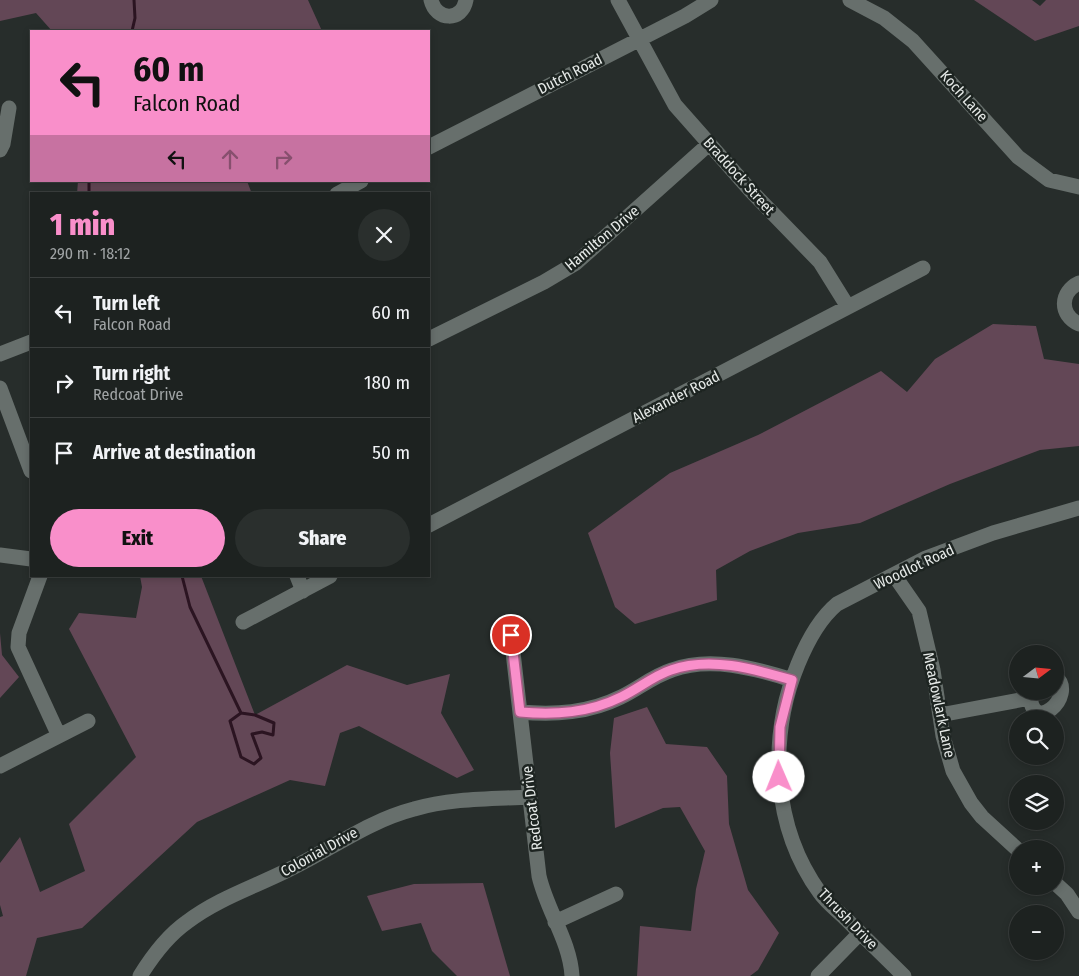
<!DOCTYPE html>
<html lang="en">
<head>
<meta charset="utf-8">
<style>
  :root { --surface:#1d2220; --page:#2a2f2d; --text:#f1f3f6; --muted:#a0a4a5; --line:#3b3f3e; --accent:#f98fca }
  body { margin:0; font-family:"Fira Sans Condensed",sans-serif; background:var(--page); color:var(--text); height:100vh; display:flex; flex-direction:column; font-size:19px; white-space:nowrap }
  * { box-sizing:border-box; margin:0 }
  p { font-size:16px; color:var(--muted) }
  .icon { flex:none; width:28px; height:28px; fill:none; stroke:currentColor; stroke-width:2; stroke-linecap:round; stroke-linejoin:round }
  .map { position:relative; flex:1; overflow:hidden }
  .panel { position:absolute; left:30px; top:192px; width:400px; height:385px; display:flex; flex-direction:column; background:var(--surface); border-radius:0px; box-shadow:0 2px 8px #0003,0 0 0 1px var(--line) }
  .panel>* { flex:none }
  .guide { position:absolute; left:30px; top:30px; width:400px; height:152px; border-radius:0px; box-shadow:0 2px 8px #0003,0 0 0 1px var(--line); background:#f98fca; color:#111; overflow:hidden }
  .needle { width:32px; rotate:74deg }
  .fabs { position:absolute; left:1009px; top:645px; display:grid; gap:10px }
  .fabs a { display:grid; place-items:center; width:55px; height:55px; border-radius:50%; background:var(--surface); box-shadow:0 2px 8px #0003,0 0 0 1px var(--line); font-size:25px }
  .pin { position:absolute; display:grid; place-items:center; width:42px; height:42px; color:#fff; margin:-21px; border:2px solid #fff; border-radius:50%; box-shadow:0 1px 5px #0007 }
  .me { position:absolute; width:55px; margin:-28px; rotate:359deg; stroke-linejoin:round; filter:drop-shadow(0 0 4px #0008) }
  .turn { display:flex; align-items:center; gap:18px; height:105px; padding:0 20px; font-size:22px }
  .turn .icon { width:65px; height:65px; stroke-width:2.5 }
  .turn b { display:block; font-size:35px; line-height:42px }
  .lanes { display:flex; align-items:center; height:48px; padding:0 20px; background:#0003; justify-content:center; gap:25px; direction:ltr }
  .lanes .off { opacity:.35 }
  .round { display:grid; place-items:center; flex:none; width:52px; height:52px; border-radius:26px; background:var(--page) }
  .headline { display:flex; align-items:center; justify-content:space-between; height:85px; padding:0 20px }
  h1 { font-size:30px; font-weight:800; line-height:38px; color:var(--accent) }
  .primary-button { display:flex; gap:10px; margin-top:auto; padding:10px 20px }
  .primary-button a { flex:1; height:58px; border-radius:30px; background:var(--accent); color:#111; font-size:20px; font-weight:800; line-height:58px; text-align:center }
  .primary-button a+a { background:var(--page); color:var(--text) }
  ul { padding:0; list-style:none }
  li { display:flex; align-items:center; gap:15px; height:70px; padding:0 20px; border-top:1px solid var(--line) }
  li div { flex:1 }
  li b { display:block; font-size:19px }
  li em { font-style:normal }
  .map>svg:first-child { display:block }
</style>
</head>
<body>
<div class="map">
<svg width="1079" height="976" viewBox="0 0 1079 976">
  <rect width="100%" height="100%" fill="#272d2b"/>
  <path fill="#634756" d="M0 0H308L322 31H52L36 13 0 21Z
    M974 0H1032L1040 6 1046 0H1079V26L1035 41Z
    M78 181H247L252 194H77Z
    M993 324 1036 326 1044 359 1079 364V446L1040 450 950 484 860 523 798 533 750 551 716 570 717 600 635 624 615 607 588 533 670 473 758 435 881 371 907 392 935 359Z
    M140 576H201L255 715 347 665 407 685 450 674 441 713 474 770 457 778 359 726 340 733 325 786 290 780 197 822 82 928 37 938 26 976H0V917L3 916 0 905V863L20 837 40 892 85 871 69 824 136 757 69 629 79 613 136 618 142 587Z
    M0 633 2 655 19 677 0 698Z
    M647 707 666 744 707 747 727 776 729 824 748 890 779 933 758 970 750 976H637L640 926 691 931 696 889 705 851 680 807 663 808 615 828 610 753 614 718Z
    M483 883 510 976H457L432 951 421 923 382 931 367 896 414 884Z"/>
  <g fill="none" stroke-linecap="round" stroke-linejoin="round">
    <path stroke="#2b1421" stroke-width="3" d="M132 31 135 18 134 0
      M89 194V181
      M182 576 190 607 241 713
      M241 713 255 715 274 723 273 735 262 732 252 734 261 758 254 764 241 757 230 721Z"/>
    <path stroke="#676f6c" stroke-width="15" d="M431 0C436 21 462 22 466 0
      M618 0 675 105 751 191 820 262 848 307
      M850 0 884 18 913 41 1018 157 1049 180 1079 187
      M429 147 685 16 711 0
      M0 150 3 144 9 108
      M337 194 361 181
      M1079 283C1060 292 1059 315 1079 324
      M429 339 544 282 576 263 709 144
      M0 354 31 342
      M0 388 31 471
      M429 525 923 268
      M0 555 31 559
      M894 575 919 611 933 670 943 736 953 771 971 803 982 817 1018 850
      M40 576 19 633 18 647 59 736
      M297 576 303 591
      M243 622 330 576
      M511 635 539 876C547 911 570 941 572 976
      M1030 691C1029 739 1079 696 1055 676
      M520 712C555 715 589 713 621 697 638 689 653 676 672 670 710 656 754 668 792 680
      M940 715 1030 698
      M0 766 88 721
      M1055 883 1067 894 1079 912
      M555 922 616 894
      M140 976C153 955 167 936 187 922 217 899 254 887 288 870 330 850 368 821 414 809 451 798 492 799 530 797
      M818 976 860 933
      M904 976C885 957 866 939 847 920 838 911 827 903 820 893 772 827 768 737 798 664 807 642 819 619 837 604L926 558 993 533 1079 508"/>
  </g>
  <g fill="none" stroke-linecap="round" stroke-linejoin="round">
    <defs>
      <path id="route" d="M511 635 520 712C555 715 589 713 621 697 638 689 653 676 671 670 710 656 754 669 792 680L780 727 779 777"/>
    </defs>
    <use href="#route" stroke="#a25d83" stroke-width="12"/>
    <use href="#route" stroke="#f98fca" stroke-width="9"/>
  </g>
  <g text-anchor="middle" stroke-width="5" stroke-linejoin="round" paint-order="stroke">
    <g font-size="15" fill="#e6eae8" stroke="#1d2421">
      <text transform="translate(570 74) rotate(-27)" y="5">Dutch Road</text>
      <text transform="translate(964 96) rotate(48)" y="5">Koch Lane</text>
      <text transform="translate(739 176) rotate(48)" y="5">Braddock Street</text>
      <text transform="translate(602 238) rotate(-40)" y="5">Hamilton Drive</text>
      <text transform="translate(676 397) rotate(-27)" y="5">Alexander Road</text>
      <text transform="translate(914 567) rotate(-25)" y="5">Woodlot Road</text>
      <text transform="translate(939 705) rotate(78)" y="5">Meadowlark Lane</text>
      <text transform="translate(532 808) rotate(-97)" y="5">Redcoat Drive</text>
      <text transform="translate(319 852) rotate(-29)" y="5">Colonial Drive</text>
      <text transform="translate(848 919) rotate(46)" y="5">Thrush Drive</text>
    </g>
  </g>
</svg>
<div class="fabs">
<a><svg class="needle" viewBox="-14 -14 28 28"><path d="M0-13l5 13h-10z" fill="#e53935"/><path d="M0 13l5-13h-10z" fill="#a0a4a5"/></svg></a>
<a><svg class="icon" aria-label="search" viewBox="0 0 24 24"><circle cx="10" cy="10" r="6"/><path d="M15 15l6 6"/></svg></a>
<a><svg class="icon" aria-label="layers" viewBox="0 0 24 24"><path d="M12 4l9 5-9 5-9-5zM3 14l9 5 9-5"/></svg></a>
<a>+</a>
<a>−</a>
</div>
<div class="pin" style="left:511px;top:635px;background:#d93025"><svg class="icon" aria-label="arrive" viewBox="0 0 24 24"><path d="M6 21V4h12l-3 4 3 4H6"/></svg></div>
<svg class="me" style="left:779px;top:777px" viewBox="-20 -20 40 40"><circle r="19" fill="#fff"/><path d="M0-13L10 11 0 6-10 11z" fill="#f98fca"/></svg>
<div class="guide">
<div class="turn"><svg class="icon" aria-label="left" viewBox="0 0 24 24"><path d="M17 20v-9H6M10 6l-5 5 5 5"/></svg><div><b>60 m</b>Falcon Road</div></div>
<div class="lanes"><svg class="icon" aria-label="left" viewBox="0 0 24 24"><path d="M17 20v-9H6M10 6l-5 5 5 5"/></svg><svg class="icon off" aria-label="ahead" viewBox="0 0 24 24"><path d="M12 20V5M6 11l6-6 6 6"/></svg><svg class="icon off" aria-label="right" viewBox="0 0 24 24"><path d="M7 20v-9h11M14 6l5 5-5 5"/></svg></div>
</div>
<section class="panel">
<div class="headline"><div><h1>1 min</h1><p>290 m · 18:12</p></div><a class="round"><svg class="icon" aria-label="close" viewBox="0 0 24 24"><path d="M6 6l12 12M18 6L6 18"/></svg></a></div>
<ul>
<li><svg class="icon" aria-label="left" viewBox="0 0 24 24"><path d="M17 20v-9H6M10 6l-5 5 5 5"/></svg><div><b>Turn left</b><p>Falcon Road</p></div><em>60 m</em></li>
<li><svg class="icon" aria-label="right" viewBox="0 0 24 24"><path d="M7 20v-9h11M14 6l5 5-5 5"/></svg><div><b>Turn right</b><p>Redcoat Drive</p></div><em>180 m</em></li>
<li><svg class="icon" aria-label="arrive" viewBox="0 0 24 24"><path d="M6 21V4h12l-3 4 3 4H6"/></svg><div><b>Arrive at destination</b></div><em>50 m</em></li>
</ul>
<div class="primary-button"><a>Exit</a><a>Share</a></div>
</section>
</div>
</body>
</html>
